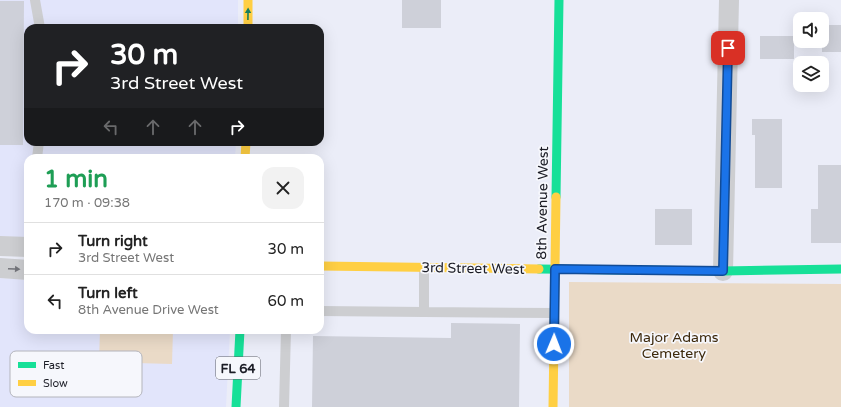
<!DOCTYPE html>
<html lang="en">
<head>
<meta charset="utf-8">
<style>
  :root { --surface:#fff; --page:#f2f2f2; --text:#222; --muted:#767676; --line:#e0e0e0 }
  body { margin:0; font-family:"Varela Round",sans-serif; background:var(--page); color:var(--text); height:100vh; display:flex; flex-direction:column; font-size:15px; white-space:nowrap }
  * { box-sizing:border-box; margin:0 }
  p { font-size:13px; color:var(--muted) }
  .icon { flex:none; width:22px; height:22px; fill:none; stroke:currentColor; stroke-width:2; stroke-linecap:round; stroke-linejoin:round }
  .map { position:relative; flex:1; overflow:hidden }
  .details { position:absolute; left:24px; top:154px; width:300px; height:180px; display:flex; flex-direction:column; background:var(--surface); border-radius:12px; box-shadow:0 4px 16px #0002 }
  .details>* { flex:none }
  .top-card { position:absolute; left:24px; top:24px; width:300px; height:122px; border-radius:12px; box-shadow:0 4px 16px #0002; background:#202124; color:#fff; overflow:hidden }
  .fabs { position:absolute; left:793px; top:12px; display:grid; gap:8px }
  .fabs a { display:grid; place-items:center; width:36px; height:36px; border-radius:8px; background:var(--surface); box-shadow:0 4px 16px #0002; font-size:20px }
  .pin { position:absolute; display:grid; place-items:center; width:34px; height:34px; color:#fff; margin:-17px; border-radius:8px; box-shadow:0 2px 6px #0006 }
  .me { position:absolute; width:44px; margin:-22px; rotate:1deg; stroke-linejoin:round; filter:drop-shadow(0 0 3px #0008) }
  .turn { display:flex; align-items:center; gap:14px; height:84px; padding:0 20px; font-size:18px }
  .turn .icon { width:52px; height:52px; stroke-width:2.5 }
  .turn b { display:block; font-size:28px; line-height:34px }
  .lanes { display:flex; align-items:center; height:38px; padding:0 20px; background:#0003; justify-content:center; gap:20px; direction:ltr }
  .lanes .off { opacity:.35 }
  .round { display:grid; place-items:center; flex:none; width:42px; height:42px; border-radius:12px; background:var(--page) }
  .summary { display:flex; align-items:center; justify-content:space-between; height:68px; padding:0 20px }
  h1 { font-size:24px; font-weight:700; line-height:30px; color:#1e9e55 }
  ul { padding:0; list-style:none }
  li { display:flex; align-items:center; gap:12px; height:52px; padding:0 20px; border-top:1px solid var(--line) }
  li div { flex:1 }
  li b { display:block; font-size:15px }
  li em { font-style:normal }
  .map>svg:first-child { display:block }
</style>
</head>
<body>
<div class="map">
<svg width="841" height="407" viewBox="0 0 841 407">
  <rect width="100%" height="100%" fill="#ebedf8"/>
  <path fill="#e2e5fb" d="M0 0H238V28H28V142H236L235 158H28V238L0 236Z
    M0 278 28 280V330H230L226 407H0Z"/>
  <path fill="#eadac7" d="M569 282 841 284V407H569Z
    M100 330H173L172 364 99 362Z"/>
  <path fill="#ced0d9" d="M402 0H441V28H402Z
    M0 1H24L23 145H0Z
    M822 25H841V52H822Z
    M760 36H794V59H760Z
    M752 119H782V188H755V135H752Z
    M818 165H841V243H811V209H818Z
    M655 209H692V245H655Z
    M451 323 520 324 519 407H312L313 336 451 338Z"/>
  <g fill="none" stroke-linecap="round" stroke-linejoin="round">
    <path stroke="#cdced1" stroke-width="10" d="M35 0 40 28
      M37 158 39 142
      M320 311 424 312V267
      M424 312 554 313
      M284 407 286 330"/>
    <path stroke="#cdced1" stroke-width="20" d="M0 246 28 247
      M0 268 28 270
      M723 271 729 0"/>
    <path stroke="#16e098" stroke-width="9" d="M556 197 559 0
      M539 269 723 271 841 269
      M236 407 240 330"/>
    <path stroke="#ffcf43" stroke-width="9" d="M248 0V28
      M245 158 246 142
      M320 266 539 269
      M553 407 556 197"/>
  </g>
  <defs><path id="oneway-solid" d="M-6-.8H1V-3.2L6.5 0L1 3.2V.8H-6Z"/></defs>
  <use fill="#187e5e" href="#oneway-solid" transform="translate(248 14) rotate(-89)"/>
  <use fill="#74757b" href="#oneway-solid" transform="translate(14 269) rotate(3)"/>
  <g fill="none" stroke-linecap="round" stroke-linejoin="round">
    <defs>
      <path id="route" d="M554 344 555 269 723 271 728 48"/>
    </defs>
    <use href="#route" stroke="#114b97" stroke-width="10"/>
    <use href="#route" stroke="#1a73e8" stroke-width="7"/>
  </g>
  <g text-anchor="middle" stroke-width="3.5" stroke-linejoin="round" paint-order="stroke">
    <rect fill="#f6f7fc" stroke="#5d5e66" stroke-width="1" x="216" y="357" width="44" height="22" rx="3"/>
    <g font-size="13" font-weight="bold" fill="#1b1c25">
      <text x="238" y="373">FL 64</text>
    </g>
    <g font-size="14" fill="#1b1c25" stroke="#f6f7fc">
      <text transform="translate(542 203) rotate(-89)" y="5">8th Avenue West</text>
      <text transform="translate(473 268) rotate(1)" y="5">3rd Street West</text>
    </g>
    <g font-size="14" fill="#3d290c" stroke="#f6f7fc">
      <text x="674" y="342">Major Adams<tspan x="674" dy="16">Cemetery</tspan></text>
    </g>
  </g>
  <rect x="10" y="351" width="132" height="46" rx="6" fill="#f6f7fc" stroke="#b4b5bc" stroke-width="1"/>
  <rect x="18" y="362" width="18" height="6" fill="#16e098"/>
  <rect x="18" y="380" width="18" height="6" fill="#ffcf43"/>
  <g font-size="11" fill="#1b1c25">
    <text x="43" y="369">Fast</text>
    <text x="43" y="387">Slow</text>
  </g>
</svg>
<div class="fabs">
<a><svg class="icon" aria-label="sound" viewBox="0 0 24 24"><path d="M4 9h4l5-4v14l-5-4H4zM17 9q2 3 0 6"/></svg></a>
<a><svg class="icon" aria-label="layers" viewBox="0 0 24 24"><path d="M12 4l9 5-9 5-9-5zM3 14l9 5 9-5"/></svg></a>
</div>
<div class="pin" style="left:728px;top:48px;background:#d93025"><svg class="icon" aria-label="arrive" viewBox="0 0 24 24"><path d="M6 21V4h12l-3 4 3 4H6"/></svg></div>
<svg class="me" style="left:554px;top:344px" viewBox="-20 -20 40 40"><circle r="17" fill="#1a73e8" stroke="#fff" stroke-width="3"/><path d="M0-11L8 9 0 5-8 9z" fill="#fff"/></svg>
<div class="top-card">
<div class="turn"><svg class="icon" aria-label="right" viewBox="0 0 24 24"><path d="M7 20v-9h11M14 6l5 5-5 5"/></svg><div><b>30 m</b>3rd Street West</div></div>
<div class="lanes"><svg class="icon off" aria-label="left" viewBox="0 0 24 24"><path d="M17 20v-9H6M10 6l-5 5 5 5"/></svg><svg class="icon off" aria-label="ahead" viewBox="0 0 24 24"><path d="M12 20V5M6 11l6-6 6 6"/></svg><svg class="icon off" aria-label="ahead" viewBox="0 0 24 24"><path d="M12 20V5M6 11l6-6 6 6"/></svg><svg class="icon" aria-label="right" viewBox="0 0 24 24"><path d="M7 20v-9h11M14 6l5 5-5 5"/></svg></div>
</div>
<section class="details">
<div class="summary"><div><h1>1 min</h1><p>170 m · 09:38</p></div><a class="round"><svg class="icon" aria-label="close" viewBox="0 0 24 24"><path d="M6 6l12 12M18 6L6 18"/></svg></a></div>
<ul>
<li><svg class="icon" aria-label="right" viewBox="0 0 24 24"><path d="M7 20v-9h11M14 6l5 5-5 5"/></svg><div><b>Turn right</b><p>3rd Street West</p></div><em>30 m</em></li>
<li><svg class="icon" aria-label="left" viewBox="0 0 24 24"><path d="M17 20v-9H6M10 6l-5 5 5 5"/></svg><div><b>Turn left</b><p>8th Avenue Drive West</p></div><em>60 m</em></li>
</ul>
</section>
</div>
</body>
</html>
